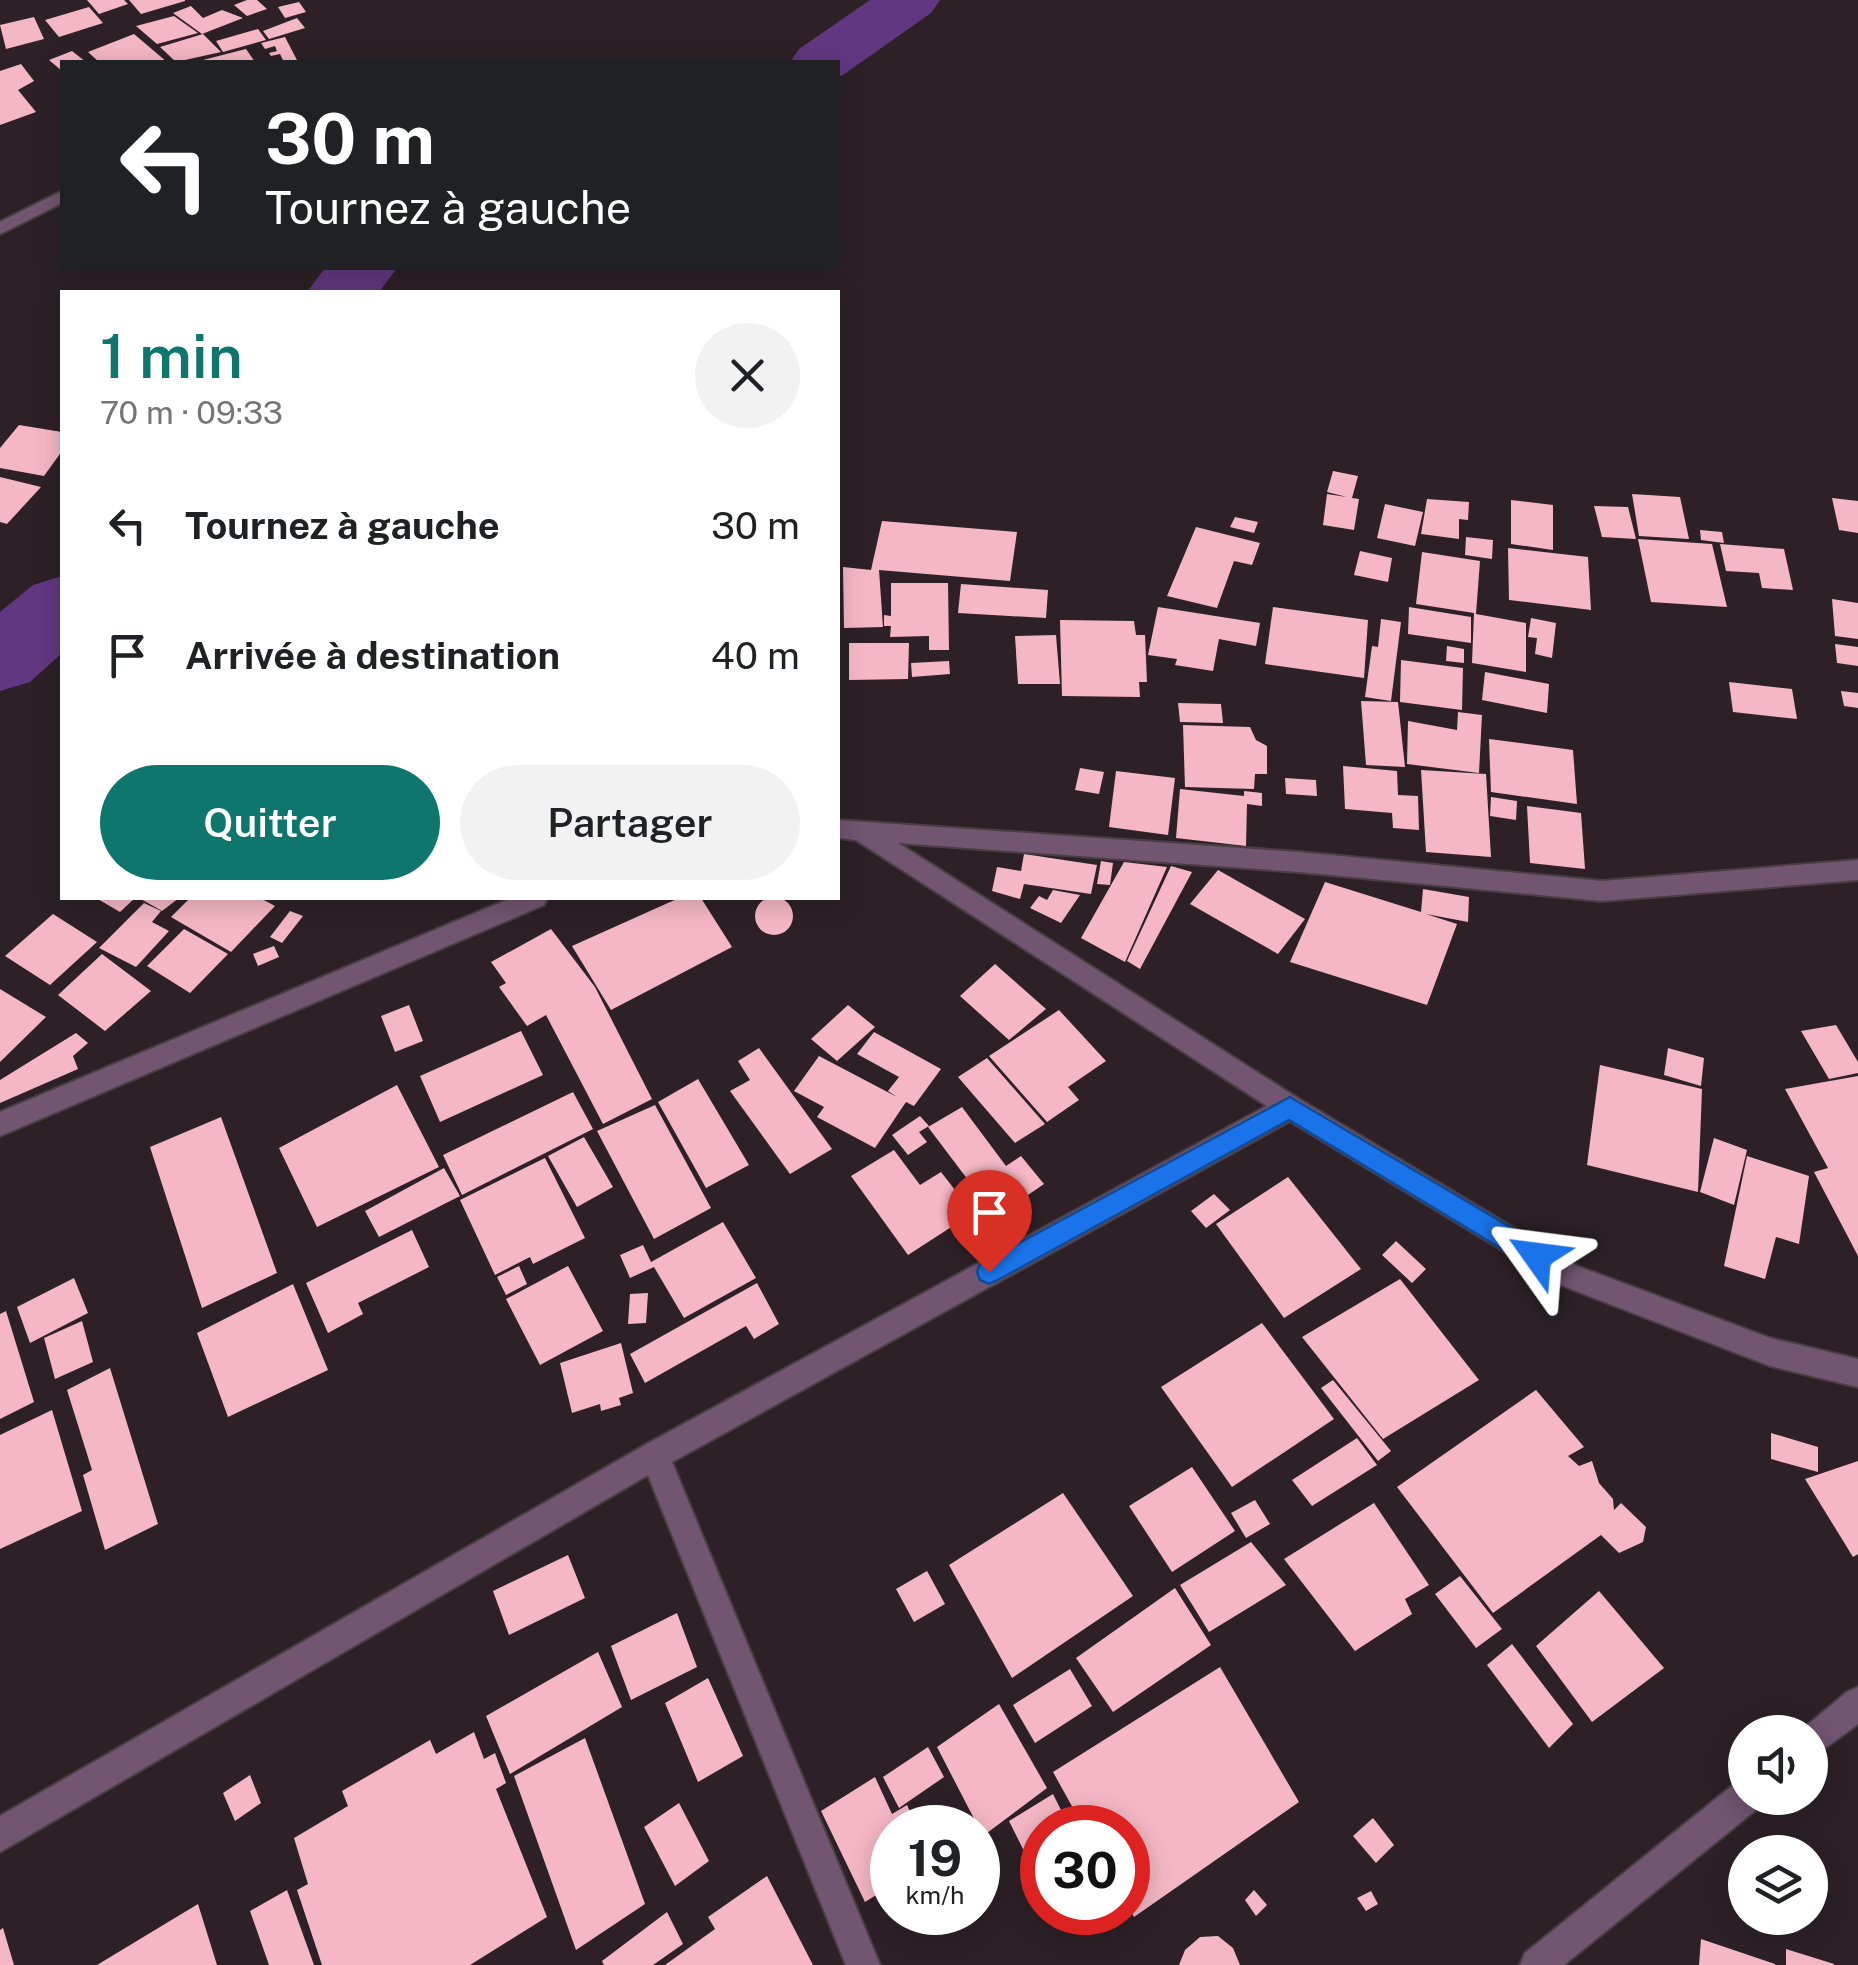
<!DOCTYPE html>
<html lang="fr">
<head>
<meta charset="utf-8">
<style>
  :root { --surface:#fff; --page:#f2f2f2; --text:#202124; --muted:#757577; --accent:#0f766e }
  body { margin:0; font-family:"Public Sans",sans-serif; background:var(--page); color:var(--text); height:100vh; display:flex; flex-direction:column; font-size:38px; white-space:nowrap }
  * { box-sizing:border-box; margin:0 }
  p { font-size:32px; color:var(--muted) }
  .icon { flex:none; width:55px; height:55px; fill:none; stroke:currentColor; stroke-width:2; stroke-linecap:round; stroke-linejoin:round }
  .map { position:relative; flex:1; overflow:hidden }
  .sheet { position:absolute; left:60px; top:290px; width:780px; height:610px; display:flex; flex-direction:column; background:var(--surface); border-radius:0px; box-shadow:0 5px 25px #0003 }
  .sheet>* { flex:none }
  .hud { position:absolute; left:60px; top:60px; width:780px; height:210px; border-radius:0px; box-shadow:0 5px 25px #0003; background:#202124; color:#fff; overflow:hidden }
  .buttons { position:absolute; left:1728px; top:1715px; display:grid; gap:20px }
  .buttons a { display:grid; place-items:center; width:100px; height:100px; border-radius:50%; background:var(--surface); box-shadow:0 5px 25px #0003; font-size:50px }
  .speed { position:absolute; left:870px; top:1805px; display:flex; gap:20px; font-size:50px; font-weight:700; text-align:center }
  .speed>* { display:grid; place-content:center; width:130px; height:130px; border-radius:50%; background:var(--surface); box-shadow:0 5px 25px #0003; line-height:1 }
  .speed small { font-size:25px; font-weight:400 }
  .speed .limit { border:15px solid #d22; background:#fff; color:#111 }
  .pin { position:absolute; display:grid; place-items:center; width:85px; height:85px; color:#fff; margin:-102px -42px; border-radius:50% 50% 50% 0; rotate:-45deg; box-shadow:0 0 10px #0007 }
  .pin .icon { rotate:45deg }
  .me { position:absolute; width:110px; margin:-55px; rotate:301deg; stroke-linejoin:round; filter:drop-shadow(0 0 8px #0008) }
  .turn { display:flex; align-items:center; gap:35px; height:210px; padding:0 40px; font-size:45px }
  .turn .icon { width:130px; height:130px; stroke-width:2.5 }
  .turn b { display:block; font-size:70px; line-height:85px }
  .round { display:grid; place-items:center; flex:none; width:105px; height:105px; border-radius:52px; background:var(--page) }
  .overview { display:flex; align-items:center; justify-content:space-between; height:170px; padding:0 40px }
  h1 { font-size:60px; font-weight:600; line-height:75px; color:var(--accent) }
  .cta { display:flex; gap:20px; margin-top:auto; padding:20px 40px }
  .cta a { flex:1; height:115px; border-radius:60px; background:var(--accent); color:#fff; font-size:40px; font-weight:600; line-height:115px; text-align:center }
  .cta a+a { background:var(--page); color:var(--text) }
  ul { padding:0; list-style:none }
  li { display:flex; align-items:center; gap:30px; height:130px; padding:0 40px }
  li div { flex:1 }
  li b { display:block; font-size:38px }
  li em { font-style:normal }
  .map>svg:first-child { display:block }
</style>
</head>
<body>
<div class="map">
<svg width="1858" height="1965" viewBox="0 0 1858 1965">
  <rect width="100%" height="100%" fill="#2d2127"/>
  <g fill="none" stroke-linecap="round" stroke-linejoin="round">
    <path fill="#623781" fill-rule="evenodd" d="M870 0H940L931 13 843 75 838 77V62H790L799 49Z
      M325 268H397L379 292H307Z
      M62 576V653L30 682 0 691V612L33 585Z"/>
  </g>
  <path fill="#f5b7c5" d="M87 0H124L128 4 99 14Z
    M129 0H185V1L141 14Z
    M247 0H257L267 9 247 16 234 5Z
    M299 2 306 12 285 18 278 7Z
    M191 6 203 18 222 10 243 18 202 34 173 13Z
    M89 7 103 23 59 37 45 20Z
    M174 16 198 33 157 44 136 26Z
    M34 17 44 39 6 49 0 25Z
    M297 18 305 28 269 39 263 31Z
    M258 29 266 40 223 52 216 41Z
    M134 34 167 62H99L88 52Z
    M203 34 221 52 176 62 160 47Z
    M285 37 298 62H284L280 54 271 56 269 53 277 51 275 46 265 49 261 43Z
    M246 49 255 62H199V61Z
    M72 51 86 62H62V71L49 60Z
    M21 64 34 81 18 90 36 112 0 125V71Z
    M19 425 62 432V451L44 476 0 468V448Z
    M1333 471 1358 476 1352 498 1359 499 1354 530 1323 525 1327 494 1347 497 1327 492Z
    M0 477 41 487 7 524 0 522Z
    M1632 494 1680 497 1689 539 1639 536Z
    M1832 498 1858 501V533L1839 530Z
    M1427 499 1469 502 1468 520 1459 519V539L1421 534Z
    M1511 500 1553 505V550L1511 544Z
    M1385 504 1423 512 1415 546 1377 538Z
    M1594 506 1628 507 1636 539 1602 537Z
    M1235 517 1258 522 1254 533 1230 527Z
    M882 521 1017 532 1010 581 879 570 883 627 844 628 843 567 871 570Z
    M1196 527 1260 543 1252 565 1234 561 1217 608 1167 596Z
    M1700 530 1722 532 1724 543 1701 540Z
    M1466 537 1493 540 1492 559 1465 555Z
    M1638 539 1712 544 1727 607 1651 602Z
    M1720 544 1784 549 1793 590 1762 588 1759 573 1726 571Z
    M1508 548 1588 557 1591 610 1509 600Z
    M1360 551 1392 558 1388 582 1354 575Z
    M1422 552 1480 561 1476 614 1526 623V672L1472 663 1474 613 1416 604Z
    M891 583H948L949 650H929V636L890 637 891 626H884V615L891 616Z
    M961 584 1048 590 1046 618 958 613Z
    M1832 599 1858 603V639L1835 636Z
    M1158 607 1260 623 1256 646 1219 639 1213 671 1175 665 1177 659 1148 655Z
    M1273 607 1368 620 1364 678 1265 664Z
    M1409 607 1471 617V643L1408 634Z
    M1531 618 1556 623 1552 658 1535 654 1537 638 1528 637Z
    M1381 619 1401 622 1391 701 1365 697 1372 646 1378 647Z
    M1060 620 1134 621 1136 635H1145L1147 682H1139L1140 697 1062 696Z
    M1056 635 1060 684H1018L1015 636Z
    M849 643H909L908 679 849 680Z
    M1835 644 1858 647V666L1837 663Z
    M1447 646 1464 649V663L1446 661Z
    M1401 660 1463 668 1462 710 1400 702Z
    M949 661 950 674 912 677 911 663Z
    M1485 672 1549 684 1547 713 1482 700Z
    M1729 682 1792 689 1797 719 1733 712Z
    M1841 691 1858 693V708L1844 706Z
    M1361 701 1398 702 1405 767 1366 765Z
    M1178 703 1221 704 1223 723 1180 722Z
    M1458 712 1482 715 1479 773 1407 764 1408 721 1457 730Z
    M1183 725 1250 727 1256 740 1267 746V774H1255L1254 789 1185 787Z
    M1489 739 1573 750 1577 804 1491 792Z
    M1343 766 1397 771 1398 795 1418 796 1419 830 1393 828 1392 813 1345 809Z
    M1080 768 1104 772 1099 794 1075 790Z
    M1421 770 1486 774 1491 857 1426 852Z
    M1116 771 1175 778 1168 835 1109 827Z
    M1285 778 1316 780 1317 796 1286 794Z
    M1180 789 1244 796V791L1262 793V806L1247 804 1246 846 1176 838Z
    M1491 797 1517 801 1516 820 1490 816Z
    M1527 806 1581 813 1585 869 1530 863Z
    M1024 854 1097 865 1091 894 1024 884 1020 899 992 891 997 867 1021 871Z
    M1101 861 1113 863 1110 885 1097 884Z
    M1124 862 1167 867 1125 962 1081 938Z
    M1171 866 1192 872 1140 969 1127 961Z
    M1218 870 1305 919 1278 954 1190 904Z
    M1325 882 1421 912 1423 889 1469 897 1468 922 1426 914 1457 924 1427 1005 1290 962Z
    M1053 890 1080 895 1061 923 1030 908 1039 896 1047 900Z
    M755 916a19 19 0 1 1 38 0a19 19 0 1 1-38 0Z
    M96 898H135L120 912Z
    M139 898H179L162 911Z
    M190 898H260L275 906 231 952 171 917Z
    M679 898H701L732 947 611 1010 572 946Z
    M144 903 161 911 152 922 169 931 136 967 99 948Z
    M290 911 303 916 282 943 270 937Z
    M53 914 97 942 50 985 5 956Z
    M184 929 228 954 190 993 147 966Z
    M551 929 595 987 652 1099 603 1124 546 1015 527 1026 499 987 506 983 491 962Z
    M274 946 279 957 258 966 253 954Z
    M102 954 151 991 105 1031 58 995Z
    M995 964 1046 1009 1009 1040 960 996Z
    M0 989 46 1017 0 1062Z
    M409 1005 423 1041 395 1052 381 1016Z
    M848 1005 875 1027 837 1061 811 1039Z
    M1059 1010 1106 1061 1068 1087 1079 1100 1047 1122 989 1056Z
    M1836 1025 1858 1062V1073L1829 1079 1801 1031Z
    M521 1031 543 1075 440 1122 420 1076Z
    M874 1032 941 1069 914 1106 906 1102 875 1148 817 1117 824 1107 794 1091 819 1056 897 1097 888 1091 899 1077 857 1054Z
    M76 1033 88 1043 73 1056 78 1069 0 1103V1080Z
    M759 1048 832 1149 790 1174 730 1091 750 1080 738 1061Z
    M1668 1048 1704 1058 1701 1086 1664 1075Z
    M987 1058 1045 1124 1015 1143 958 1077Z
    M1600 1065 1702 1089 1698 1192 1587 1165Z
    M1858 1076V1256L1814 1172 1828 1168 1785 1089Z
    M698 1079 749 1165 706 1188 658 1102Z
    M397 1085 439 1167 317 1227 279 1148Z
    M573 1092 593 1129 462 1195 443 1155Z
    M655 1105 711 1208 654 1239 597 1131Z
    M962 1107 1006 1166 1021 1156 1044 1184 996 1217 928 1127Z
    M920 1116 929 1126 919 1132 927 1142 908 1155 892 1135Z
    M221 1117 277 1273 202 1308 150 1147Z
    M584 1137 613 1187 577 1207 548 1156Z
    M1714 1138 1747 1150 1734 1205 1700 1192Z
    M894 1150 920 1185 941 1172 973 1213 908 1255 851 1176Z
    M1747 1156 1809 1176 1799 1244 1776 1237 1765 1279 1724 1266Z
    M545 1158 585 1238 533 1264 530 1257 495 1275 460 1200Z
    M444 1168 460 1196 379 1237 365 1211Z
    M1288 1177 1361 1269 1284 1318 1216 1224Z
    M1214 1194 1230 1210 1206 1228 1191 1211Z
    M723 1222 756 1278 684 1318 654 1267 630 1278 620 1255 643 1245 651 1262Z
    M412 1230 429 1267 358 1303 363 1314 328 1333 306 1283Z
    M1396 1241 1426 1269 1412 1283 1382 1255Z
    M519 1266 527 1284 506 1295 497 1277Z
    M568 1266 603 1331 540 1365 506 1299Z
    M74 1278 88 1313 30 1343 17 1307Z
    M1400 1279 1479 1380 1383 1439 1302 1337Z
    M757 1283 779 1324 754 1339 746 1326 645 1383 630 1354Z
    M293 1284 328 1370 228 1417 197 1333Z
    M648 1293 646 1323 628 1324 630 1294Z
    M6 1311 34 1402 0 1419V1314Z
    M82 1321 93 1362 55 1379 44 1338Z
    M1262 1323 1334 1419 1232 1487 1161 1387Z
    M621 1343 633 1393 619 1398 621 1405 601 1411 600 1404 572 1413 560 1363Z
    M110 1368 158 1524 105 1550 83 1475 92 1470 67 1390Z
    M1333 1380 1391 1451 1378 1461 1321 1388Z
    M1536 1390 1584 1447 1568 1456 1579 1466 1592 1461 1599 1483 1613 1499 1614 1510 1621 1503 1646 1527 1643 1542 1619 1553 1601 1535 1493 1613 1397 1487Z
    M52 1410 82 1511 0 1549V1435Z
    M1771 1433 1818 1447V1472L1771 1459Z
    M1357 1438 1377 1465 1312 1506 1292 1480Z
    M1858 1461V1554L1853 1557 1805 1479Z
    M1192 1467 1235 1531 1172 1572 1129 1506Z
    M1063 1493 1133 1596 1012 1678 949 1565Z
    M1255 1500 1270 1524 1246 1538 1231 1513Z
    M1374 1503 1429 1585 1405 1599 1412 1614 1355 1651 1284 1559Z
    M1251 1542 1286 1585 1209 1632 1180 1585Z
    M568 1555 585 1598 509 1635 493 1591Z
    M927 1571 945 1604 914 1622 896 1589Z
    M1460 1576 1502 1629 1476 1648 1435 1594Z
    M1175 1588 1211 1645 1113 1712 1076 1658Z
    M1599 1591 1664 1668 1592 1722 1536 1646Z
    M677 1613 697 1667 631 1700 611 1646Z
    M1512 1644 1573 1724 1549 1748 1487 1665Z
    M598 1652 622 1707 510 1774 486 1716Z
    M1220 1667 1299 1802 1134 1917 1128 1905V1828H1084L1053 1772Z
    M1070 1669 1092 1706 1035 1743 1013 1705Z
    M708 1678 743 1756 698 1782 665 1703Z
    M999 1704 1047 1788 983 1836 937 1747Z
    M474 1732 484 1759 495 1753 506 1783 496 1789 547 1917 470 1965H322L297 1890 308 1884 294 1838 348 1806 342 1791 430 1740 436 1754Z
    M585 1738 645 1904 576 1950 514 1776Z
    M928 1747 944 1777 899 1808 883 1777Z
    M250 1775 261 1803 235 1821 223 1793Z
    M875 1777 892 1814 907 1805 918 1828H892V1885L865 1902 821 1811Z
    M1053 1794 1070 1828H1042V1852L1029 1861 1009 1821Z
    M679 1803 709 1861 675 1886 644 1827Z
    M1373 1818 1394 1845 1376 1863 1353 1836Z
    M767 1876 813 1965H665L715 1929 708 1917Z
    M287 1890 314 1965H269L250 1911Z
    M1254 1890 1267 1905 1256 1916 1245 1900Z
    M1371 1891 1378 1904 1366 1911 1357 1898Z
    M198 1904 217 1965H97Z
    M667 1912 683 1944 653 1965H604L602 1961Z
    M3 1928 14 1965H0V1930Z
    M1218 1936 1233 1948 1240 1965H1179L1185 1950 1200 1937Z
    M1701 1939 1775 1964V1965H1699Z
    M1786 1949 1834 1964V1965H1786Z"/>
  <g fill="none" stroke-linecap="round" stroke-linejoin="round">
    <defs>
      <path id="minor" d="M62 191V203L0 234V222Z
        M838 820 1299 852 1602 881 1858 860V880L1602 901 1299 872 898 843 1299 1099 1577 1266 1770 1338 1858 1359V1387L1770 1366 1558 1284 1290 1121 672 1462 880 1965H846L648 1475 0 1852V1816L645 1445 1267 1106 856 840 838 838Z
        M511 898H547L544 905 0 1136V1112Z"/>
      <path id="tertiary" d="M1858 1687V1724L1810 1759V1732H1799L1847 1692Z
        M1745 1781V1798H1761L1757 1809 1564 1965H1520L1525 1953 1733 1785Z"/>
    </defs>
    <use href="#minor" stroke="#493e43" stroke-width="4"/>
    <use href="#tertiary" stroke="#493e43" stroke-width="4"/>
    <use href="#minor" fill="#725571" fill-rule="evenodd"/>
    <use href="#tertiary" fill="#725571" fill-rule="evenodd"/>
  </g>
  <path fill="#1a73e8" stroke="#114b97" stroke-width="2.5" d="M1290 1097 1546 1248 1550 1256 1546 1265 1537 1268 1528 1265 1289 1120 998 1280 989 1284 980 1280 977 1272 980 1264Z"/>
</svg>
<div class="buttons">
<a><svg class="icon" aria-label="sound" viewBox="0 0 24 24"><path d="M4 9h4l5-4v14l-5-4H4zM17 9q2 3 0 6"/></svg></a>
<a><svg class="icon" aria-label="layers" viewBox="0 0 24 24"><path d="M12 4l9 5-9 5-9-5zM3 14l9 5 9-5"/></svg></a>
</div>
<div class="speed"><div>19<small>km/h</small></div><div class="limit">30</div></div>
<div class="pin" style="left:989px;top:1272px;background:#d93025"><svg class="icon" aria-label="arrive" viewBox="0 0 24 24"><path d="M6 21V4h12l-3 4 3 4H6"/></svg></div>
<svg class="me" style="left:1537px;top:1256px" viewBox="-20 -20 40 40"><path d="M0-17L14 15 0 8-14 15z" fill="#1a73e8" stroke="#fff" stroke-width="4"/></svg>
<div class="hud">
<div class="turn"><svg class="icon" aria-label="left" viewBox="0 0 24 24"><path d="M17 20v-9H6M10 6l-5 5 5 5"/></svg><div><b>30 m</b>Tournez à gauche</div></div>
</div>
<section class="sheet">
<div class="overview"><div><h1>1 min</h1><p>70 m · 09:33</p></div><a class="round"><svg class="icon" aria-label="close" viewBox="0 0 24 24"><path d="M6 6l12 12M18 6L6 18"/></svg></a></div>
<ul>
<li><svg class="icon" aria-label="left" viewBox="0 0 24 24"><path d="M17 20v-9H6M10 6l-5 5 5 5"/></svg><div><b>Tournez à gauche</b></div><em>30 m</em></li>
<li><svg class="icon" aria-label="arrive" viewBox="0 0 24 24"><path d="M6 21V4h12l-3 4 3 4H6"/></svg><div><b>Arrivée à destination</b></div><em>40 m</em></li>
</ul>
<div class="cta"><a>Quitter</a><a>Partager</a></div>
</section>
</div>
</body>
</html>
